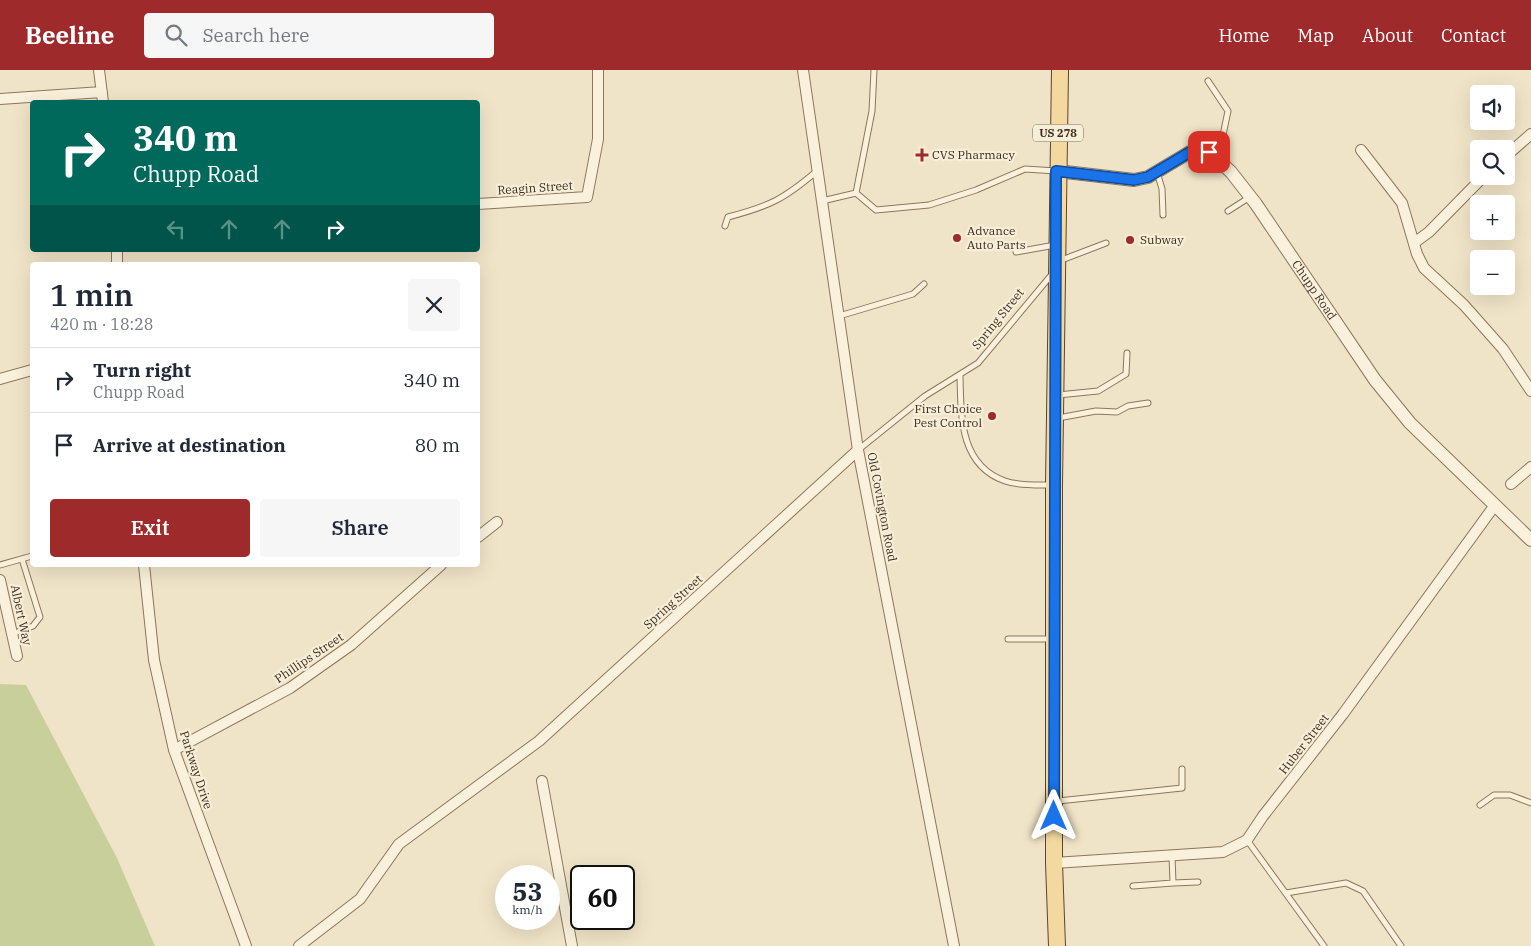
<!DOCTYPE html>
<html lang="en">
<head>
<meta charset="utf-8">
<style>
  :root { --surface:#fff; --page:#f6f6f7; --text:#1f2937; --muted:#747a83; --line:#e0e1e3; --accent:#9e2a2b }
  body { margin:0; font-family:"IBM Plex Serif",serif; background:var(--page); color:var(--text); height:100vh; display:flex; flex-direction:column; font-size:19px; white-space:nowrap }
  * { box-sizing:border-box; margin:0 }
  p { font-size:16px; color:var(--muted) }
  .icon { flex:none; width:28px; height:28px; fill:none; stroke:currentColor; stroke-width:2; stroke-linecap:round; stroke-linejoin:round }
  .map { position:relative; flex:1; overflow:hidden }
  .side { position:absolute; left:30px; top:192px; width:450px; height:305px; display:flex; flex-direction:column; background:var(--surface); border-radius:5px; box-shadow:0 5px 20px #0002 }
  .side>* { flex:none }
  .guide { position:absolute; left:30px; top:30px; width:450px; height:152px; border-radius:5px; box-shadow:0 5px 20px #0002; background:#00695c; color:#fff; overflow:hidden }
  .buttons { position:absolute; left:1470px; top:15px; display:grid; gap:10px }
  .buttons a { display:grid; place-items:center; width:45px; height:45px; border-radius:5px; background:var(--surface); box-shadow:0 5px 20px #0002; font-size:25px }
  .speed { position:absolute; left:495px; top:795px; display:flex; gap:10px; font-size:25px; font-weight:700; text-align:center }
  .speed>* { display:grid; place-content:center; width:65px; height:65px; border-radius:50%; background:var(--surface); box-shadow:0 5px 20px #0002; line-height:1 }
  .speed small { font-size:12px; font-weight:400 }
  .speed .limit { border:2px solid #111; border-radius:8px; background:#fff; color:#111 }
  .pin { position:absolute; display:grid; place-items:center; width:42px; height:42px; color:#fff; margin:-21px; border-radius:10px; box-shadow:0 2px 8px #0006 }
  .me { position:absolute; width:55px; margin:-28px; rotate:0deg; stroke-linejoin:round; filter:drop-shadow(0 0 4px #0008) }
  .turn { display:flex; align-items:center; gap:18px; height:105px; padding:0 20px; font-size:22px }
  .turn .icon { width:65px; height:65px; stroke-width:2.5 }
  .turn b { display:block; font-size:35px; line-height:42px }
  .lanes { display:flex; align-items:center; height:48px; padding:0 20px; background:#0003; justify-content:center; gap:25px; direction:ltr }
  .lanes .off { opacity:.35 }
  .round { display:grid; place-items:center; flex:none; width:52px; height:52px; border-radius:5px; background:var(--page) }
  .head { display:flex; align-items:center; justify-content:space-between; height:85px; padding:0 20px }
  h1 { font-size:30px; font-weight:600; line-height:38px }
  .cta { display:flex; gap:10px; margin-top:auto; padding:10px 20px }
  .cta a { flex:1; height:58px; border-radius:5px; background:var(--accent); color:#fff; font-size:20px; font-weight:600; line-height:58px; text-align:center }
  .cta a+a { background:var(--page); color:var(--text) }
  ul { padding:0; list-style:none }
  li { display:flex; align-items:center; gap:15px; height:65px; padding:0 20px; border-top:1px solid var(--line) }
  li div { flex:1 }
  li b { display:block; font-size:19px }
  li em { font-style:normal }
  header { display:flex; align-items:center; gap:30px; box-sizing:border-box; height:70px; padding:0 25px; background:var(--accent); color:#fff }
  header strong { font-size:24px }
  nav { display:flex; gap:28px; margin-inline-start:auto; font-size:18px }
  .search { width:350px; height:45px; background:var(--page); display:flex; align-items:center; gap:12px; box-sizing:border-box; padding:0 18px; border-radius:5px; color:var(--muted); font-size:19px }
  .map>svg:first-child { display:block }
</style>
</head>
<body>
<header>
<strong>Beeline</strong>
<div class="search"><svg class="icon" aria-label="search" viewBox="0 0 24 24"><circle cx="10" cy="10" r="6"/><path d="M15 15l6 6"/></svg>Search here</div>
<nav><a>Home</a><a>Map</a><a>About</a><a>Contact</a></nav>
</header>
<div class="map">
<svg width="1531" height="876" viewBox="0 0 1531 876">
  <rect width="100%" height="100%" fill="#f0e4c8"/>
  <path fill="#c9cf9b" d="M0 614 26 615 117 788 155 876H0Z"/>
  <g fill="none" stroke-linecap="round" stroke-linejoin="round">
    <defs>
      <path id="service" d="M1208 11 1228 41 1218 89
        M1157 102 1162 119 1163 145
        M856 123 872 41 874 0
        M822 131 856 123 876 140 929 135 976 120 1025 99 1056 101
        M1228 141 1250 127
        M725 156 728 147C770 136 784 129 817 101
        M1016 182 1055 175
        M1059 191 1106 173
        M839 246 913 224 924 214
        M960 305C961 345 959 395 1005 411 1019 416 1037 415 1051 415
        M1058 325 1098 321 1126 304 1127 283
        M1058 348 1096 341 1117 342 1128 336 1148 333
        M858 380 925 326 978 293 1053 203
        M0 495 32 486
        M12 564 33 556 40 547 22 489
        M1008 569H1052
        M1058 731 1182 718V699
        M1480 735 1494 725H1510L1531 733
        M1247 770 1324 876
        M1172 786 1173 813 1198 812
        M1133 816 1173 813
        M1286 823 1346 813 1363 821 1401 876"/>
      <path id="minor" d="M99 0 103 32
        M803 0 858 380 954 876
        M0 29 102 22
        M1361 80 1402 133 1417 184 1424 198 1464 235 1503 279 1531 321
        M1506 86 1531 64
        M478 134 587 127 598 69V0
        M1414 173 1429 162 1484 106
        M117 180V195
        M0 309 32 300
        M1511 414 1531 397
        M478 467 497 452
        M144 495 154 590 174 680 246 876
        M0 510 17 586
        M174 680 290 618 351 575 441 495
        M542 711 572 876
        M1054 793 1223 782 1247 770 1263 746 1343 644 1495 435
        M299 876 360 829 399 774 539 671 858 380"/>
      <g id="tertiary">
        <path id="s1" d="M1057 101 1134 110 1148 107 1190 82H1209L1231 102 1256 134 1375 310 1410 353 1531 470"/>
      </g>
      <path id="primary" d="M1057 876 1054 793V415L1060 0"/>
    </defs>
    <use href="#service" stroke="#8d765c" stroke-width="7"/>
    <use href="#minor" stroke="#8d765c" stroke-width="12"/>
    <use href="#tertiary" stroke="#8d765c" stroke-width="14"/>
    <use href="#primary" stroke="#5b4430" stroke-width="18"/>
    <use href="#service" stroke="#faf1dc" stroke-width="5"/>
    <use href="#minor" stroke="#faf1dc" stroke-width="10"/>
    <use href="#tertiary" stroke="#faf1dc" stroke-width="12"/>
    <use href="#primary" stroke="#f3d9a0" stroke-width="16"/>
  </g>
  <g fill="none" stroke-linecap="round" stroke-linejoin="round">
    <defs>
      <path id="route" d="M1054 746 1056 101 1134 110 1148 107 1190 82H1209"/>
    </defs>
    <use href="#route" stroke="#114b97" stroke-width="12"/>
    <use href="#route" stroke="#1a73e8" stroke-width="9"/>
  </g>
  <g fill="#9e2a2b" stroke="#f7eed8" stroke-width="2">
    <path d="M919.5 77.5h5v5h5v5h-5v5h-5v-5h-5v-5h5z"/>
    <circle cx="957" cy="168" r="5"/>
    <circle cx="1130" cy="170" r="5"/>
    <circle cx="992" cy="346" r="5"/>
  </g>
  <g text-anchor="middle" stroke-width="4.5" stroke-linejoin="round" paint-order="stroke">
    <rect fill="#f7eed8" stroke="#756857" stroke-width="1" x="1033" y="54.5" width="50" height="17" rx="4"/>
    <g font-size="11" font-weight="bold" fill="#3d2e20">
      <text x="1058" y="67">US 278</text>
    </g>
    <g font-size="12" fill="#3d2e20" stroke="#f7eed8" text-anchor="start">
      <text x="932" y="89">CVS Pharmacy</text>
      <text x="967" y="165">Advance<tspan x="967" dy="14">Auto Parts</tspan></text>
      <text x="1140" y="174">Subway</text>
      <text x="982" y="343" text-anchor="end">First Choice<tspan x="982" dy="14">Pest Control</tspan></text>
    </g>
    <g font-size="12" fill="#3d2e20" stroke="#f7eed8">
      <text transform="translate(535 118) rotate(-4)" y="4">Reagin Street</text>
      <text dy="4" stroke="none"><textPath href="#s1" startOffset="334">Chupp Road</textPath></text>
      <text transform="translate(998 249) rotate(-51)" y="4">Spring Street</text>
      <text transform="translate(882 437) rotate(79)" y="4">Old Covington Road</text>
      <text transform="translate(673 532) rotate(-42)" y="4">Spring Street</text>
      <text transform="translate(21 545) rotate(78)" y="4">Albert Way</text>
      <text transform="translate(309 588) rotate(-34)" y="4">Phillips Street</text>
      <text transform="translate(1304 674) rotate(-52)" y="4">Huber Street</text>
      <text transform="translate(196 700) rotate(72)" y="4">Parkway Drive</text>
    </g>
  </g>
</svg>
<div class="buttons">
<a><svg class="icon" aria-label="sound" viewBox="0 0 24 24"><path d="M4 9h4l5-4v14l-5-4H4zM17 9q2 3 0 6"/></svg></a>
<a><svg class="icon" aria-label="search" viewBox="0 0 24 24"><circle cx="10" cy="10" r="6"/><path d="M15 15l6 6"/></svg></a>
<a>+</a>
<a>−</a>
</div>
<div class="speed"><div>53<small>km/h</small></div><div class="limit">60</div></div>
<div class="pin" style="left:1209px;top:82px;background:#d93025"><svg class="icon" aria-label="arrive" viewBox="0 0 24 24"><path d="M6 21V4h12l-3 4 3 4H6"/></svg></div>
<svg class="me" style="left:1054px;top:746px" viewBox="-20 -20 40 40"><path d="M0-17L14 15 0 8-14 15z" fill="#1a73e8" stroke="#fff" stroke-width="4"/></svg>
<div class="guide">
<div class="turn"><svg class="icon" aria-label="right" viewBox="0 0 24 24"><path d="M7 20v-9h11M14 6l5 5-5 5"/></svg><div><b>340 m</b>Chupp Road</div></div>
<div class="lanes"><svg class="icon off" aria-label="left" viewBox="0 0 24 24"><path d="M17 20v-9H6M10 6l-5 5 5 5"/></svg><svg class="icon off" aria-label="ahead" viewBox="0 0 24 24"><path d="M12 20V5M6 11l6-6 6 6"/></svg><svg class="icon off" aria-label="ahead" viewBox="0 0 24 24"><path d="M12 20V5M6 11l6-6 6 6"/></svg><svg class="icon" aria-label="right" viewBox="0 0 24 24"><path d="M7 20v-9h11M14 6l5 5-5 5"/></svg></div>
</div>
<section class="side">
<div class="head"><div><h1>1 min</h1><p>420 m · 18:28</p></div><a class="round"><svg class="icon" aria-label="close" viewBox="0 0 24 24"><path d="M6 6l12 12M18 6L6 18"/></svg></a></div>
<ul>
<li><svg class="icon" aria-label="right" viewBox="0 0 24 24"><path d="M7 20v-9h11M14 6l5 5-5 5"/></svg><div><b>Turn right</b><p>Chupp Road</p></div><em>340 m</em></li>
<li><svg class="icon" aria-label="arrive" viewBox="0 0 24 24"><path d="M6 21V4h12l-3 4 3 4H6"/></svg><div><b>Arrive at destination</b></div><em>80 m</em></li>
</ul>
<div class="cta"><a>Exit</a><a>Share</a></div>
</section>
</div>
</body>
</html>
